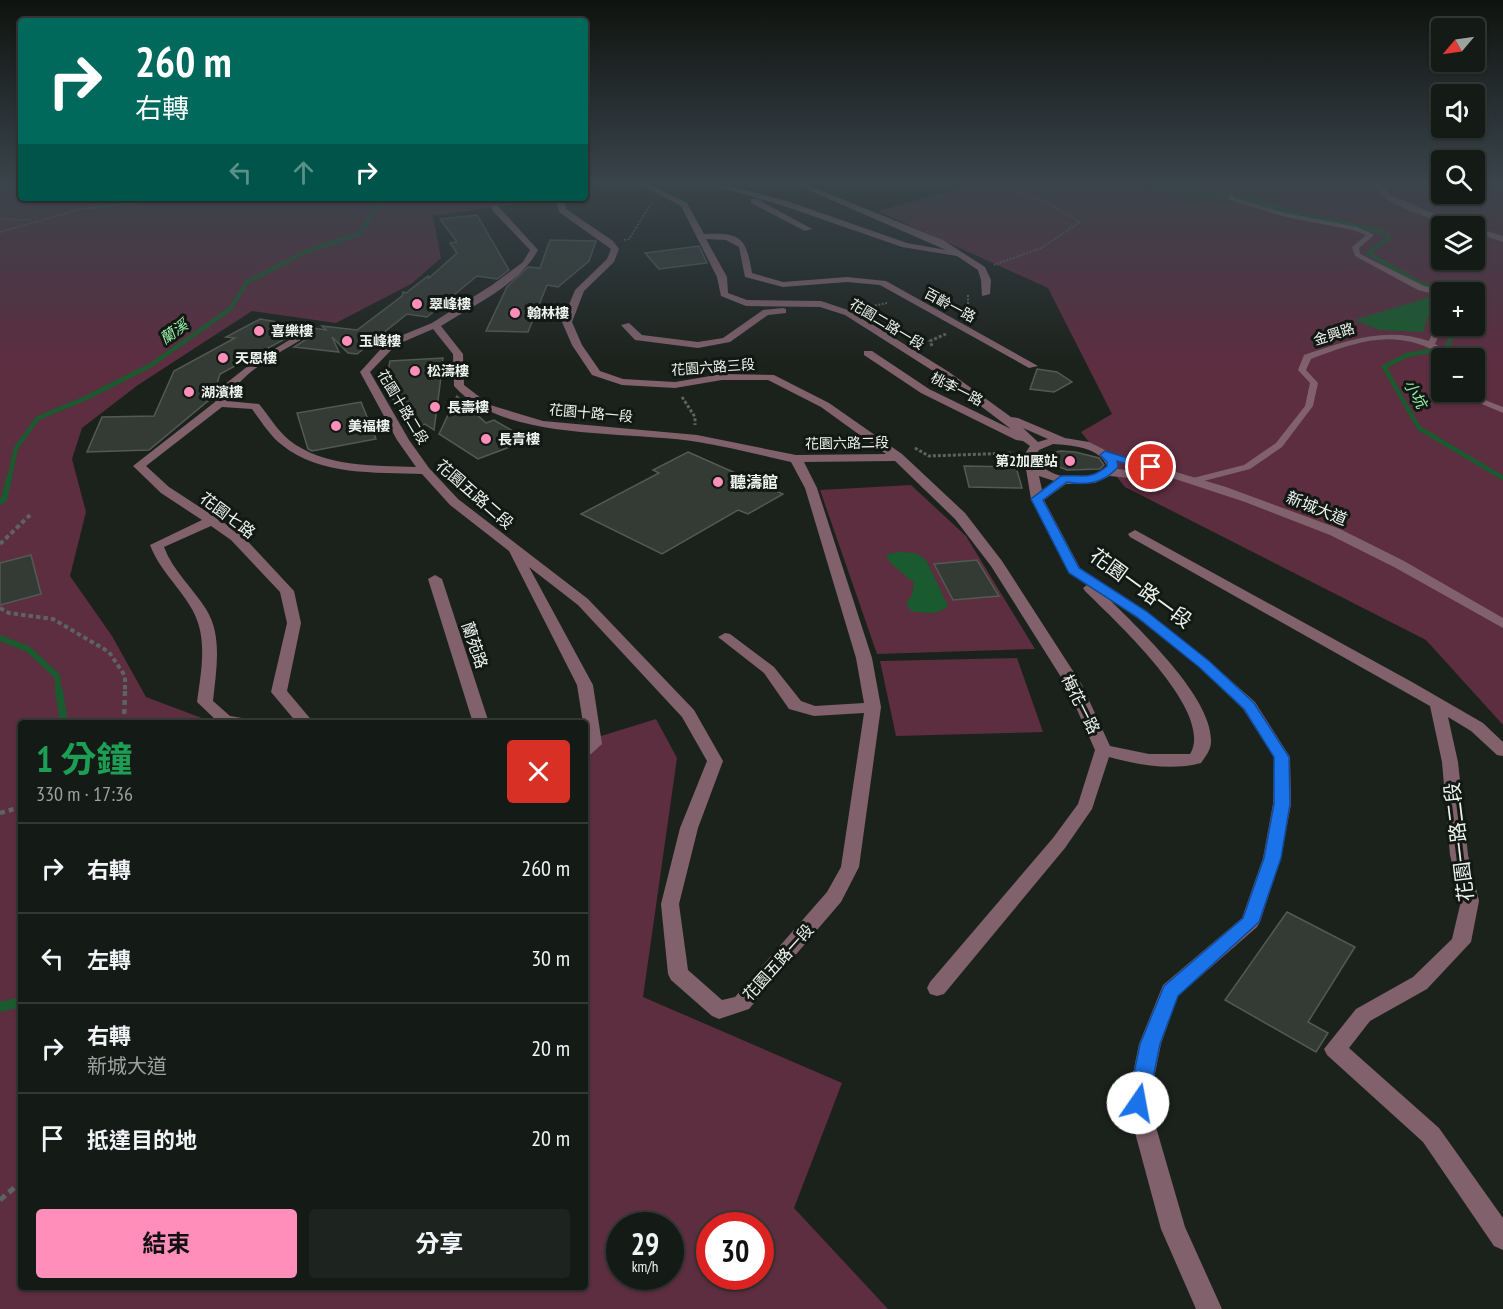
<!DOCTYPE html>
<html lang="zh-TW">
<head>
<meta charset="utf-8">
<style>
  :root { --surface:#141a15; --page:#1d231e; --text:#f1f3f6; --muted:#9da1a0; --line:#333834; --accent:#ff8eba }
  body { margin:0; font-family:"PT Sans Narrow","Noto Sans TC",sans-serif; background:var(--page); color:var(--text); height:100vh; display:flex; flex-direction:column; font-size:22px; white-space:nowrap }
  * { box-sizing:border-box; margin:0 }
  p { font-size:20px; color:var(--muted) }
  .icon { flex:none; width:33px; height:33px; fill:none; stroke:currentColor; stroke-width:2; stroke-linecap:round; stroke-linejoin:round }
  .map { position:relative; flex:1; overflow:hidden }
  .drawer { position:absolute; left:18px; top:720px; width:570px; height:570px; display:flex; flex-direction:column; background:var(--surface); border-radius:6px; box-shadow:0 2px 4px #0004,0 0 0 2px var(--line) }
  .drawer>* { flex:none }
  .top-card { position:absolute; left:18px; top:18px; width:570px; height:183px; border-radius:6px; box-shadow:0 2px 4px #0004,0 0 0 2px var(--line); background:#00695c; color:#fff; overflow:hidden }
  .needle { width:39px; rotate:241deg }
  .fabs { position:absolute; left:1431px; top:18px; display:grid; gap:12px }
  .fabs a { display:grid; place-items:center; width:54px; height:54px; border-radius:6px; background:var(--surface); box-shadow:0 2px 4px #0004,0 0 0 2px var(--line); font-size:30px }
  .speed { position:absolute; left:606px; top:1212px; display:flex; gap:12px; font-size:30px; font-weight:700; text-align:center }
  .speed>* { display:grid; place-content:center; width:78px; height:78px; border-radius:50%; background:var(--surface); box-shadow:0 2px 4px #0004,0 0 0 2px var(--line); line-height:1 }
  .speed small { font-size:15px; font-weight:400 }
  .speed .limit { border:9px solid #d22; background:#fff; color:#111 }
  .pin { position:absolute; display:grid; place-items:center; width:51px; height:51px; color:#fff; margin:-26px; border:3px solid #fff; border-radius:50%; box-shadow:0 2px 6px #0007 }
  .me { position:absolute; width:66px; margin:-33px; rotate:12deg; stroke-linejoin:round; filter:drop-shadow(0 0 4px #0008) }
  .turn { display:flex; align-items:center; gap:21px; height:126px; padding:0 18px; font-size:27px }
  .turn .icon { width:78px; height:78px; stroke-width:2.5 }
  .turn b { display:block; font-size:42px; line-height:51px }
  .lanes { display:flex; align-items:center; height:57px; padding:0 18px; background:#0003; justify-content:center; gap:30px; direction:ltr }
  .lanes .off { opacity:.35 }
  .round { display:grid; place-items:center; flex:none; width:63px; height:63px; border-radius:6px; background:var(--page) }
  .headline { display:flex; align-items:center; justify-content:space-between; height:102px; padding:0 18px }
  h1 { font-size:36px; font-weight:700; line-height:45px; color:#1e9e55 }
  .cta { display:flex; gap:12px; margin-top:auto; padding:12px 18px }
  .cta a { flex:1; height:69px; border-radius:6px; background:var(--accent); color:#111; font-size:24px; font-weight:700; line-height:69px; text-align:center }
  .cta a+a { background:var(--page); color:var(--text) }
  ul { padding:0; list-style:none }
  li { display:flex; align-items:center; gap:18px; height:90px; padding:0 18px; border-top:2px solid var(--line) }
  li div { flex:1 }
  li b { display:block; font-size:22px }
  li em { font-style:normal }
  .map>svg:first-child { display:block }
</style>
</head>
<body>
<div class="map">
<svg width="1503" height="1309" viewBox="0 0 1503 1309">
  <rect width="100%" height="100%" fill="#1b221c"/>
  <path fill="#5d2d40" fill-rule="evenodd" d="M0 182H21V198L542 200 433 216 441 258 411 284 336 323 252 311 138 385 82 428 72 459 86 512 70 576 112 636 146 697 215 723H21V1287H585V741L656 719 677 758 643 997 842 1083 794 1208 888 1309H0ZM620 1226H670V1276H620ZM710 1226H760V1276H710Z
    M942 182H1441L1442 194H1474L1475 182H1503V725L1426 640 1125 487 1081 432 1112 414 1048 288 878 211 957 189ZM1442 226H1474V260H1442ZM1442 292H1474V326H1442ZM1442 358H1474V392H1442Z
    M911 485 966 536 1035 649 877 654 820 490Z
    M1017 658 1043 732 896 736 880 661Z"/>
  <path fill="#195b2e" d="M1433 296 1441 300 1440 306C1427 312 1427 319 1423 332L1380 330 1354 320Z
    M898 552 916 553 926 560 948 606C937 616 924 613 911 611L906 603 912 595 914 583C905 574 890 566 886 555Z"/>
  <g fill="none" stroke-linecap="round" stroke-linejoin="round">
    <path stroke="#195b2e" stroke-width="4" d="M1132 182 1193 194 1250 199 1287 211 1380 231 1389 238 1368 253 1421 284 1448 292
      M224 313 230 309 247 282 307 251 359 234 383 198"/>
    <path stroke="#195b2e" stroke-width="4.5" d="M1456 326 1447 348 1407 355 1384 367 1419 428 1503 478
      M9 480 16 448 38 418 86 398 151 365 226 312"/>
    <path stroke="#195b2e" stroke-width="6" d="M0 502 4 499 9 478
      M0 638 28 649 57 676 59 692"/>
    <path stroke="#195b2e" stroke-width="8" d="M59 691 64 723"/>
    <path stroke="#195b2e" stroke-width="10" d="M0 1007 21 1002"/>
  </g>
  <path fill="#333b34" stroke="#535a54" stroke-width="1.5" d="M477 215 509 270 497 279 477 276 427 317 407 314 357 354 348 353 332 337 339 352 294 347 313 335 314 328 326 330 322 326 357 330 402 296 403 292 406 293 428 276 429 278 457 253 450 243 457 242 440 219Z
    M550 240 596 241 589 261 558 287 547 285 528 332 486 331 507 287 528 267 540 268Z
    M699 246 707 263 659 269 645 253Z
    M260 319 307 327 220 374 212 400 208 401 149 450 87 452 102 417 154 416 174 371 235 338 226 337Z
    M443 358 440 385 434 430 425 424 419 426 384 390 390 361Z
    M1037 369 1057 372 1072 382 1054 392 1030 389Z
    M457 396 486 423 494 420 528 440 478 459 439 434Z
    M361 402 376 439 312 451 308 449 297 413Z
    M1061 451 1075 452 1099 458 1104 465 1100 469 1067 470 1037 458 1038 455Z
    M688 452 783 494 748 514 738 510 662 554 581 514 659 473 653 470Z
    M964 466 1016 467 1022 488 969 487Z
    M31 555 41 594 0 605V563Z
    M977 560 999 596 953 600 934 564Z
    M1287 912 1355 947 1308 1022 1328 1033 1316 1052 1225 1000Z"/>
  <g fill="none" stroke-linecap="round" stroke-linejoin="round">
    <path stroke="#5d635e" stroke-width="2" stroke-dasharray="2 1.5" stroke-linecap="butt" d="M981 182 1044 201 1080 222 1041 248 994 265
      M0 219 32 220
      M0 232 81 209 178 198
      M624 240 629 239 651 204
      M968 295V313
      M868 307 887 303"/>
    <path stroke="#5d635e" stroke-width="3" stroke-dasharray="3 2" stroke-linecap="butt" d="M968 312V314
      M932 346 930 341 946 334
      M682 397 695 417V425
      M915 448 929 456 1013 453"/>
    <path stroke="#5d635e" stroke-width="4" stroke-dasharray="4.5 3" stroke-linecap="butt" d="M0 544 30 515
      M0 608 9 613 53 619 109 652 125 676V692"/>
    <path stroke="#5d635e" stroke-width="4.5" stroke-dasharray="5 4" stroke-linecap="butt" d="M125 691 124 721 126 723
      M0 813 21 807"/>
    <path stroke="#5d635e" stroke-width="5" stroke-dasharray="7 4.5" stroke-linecap="butt" d="M0 1200 21 1182"/>
    <path fill="#81616c" fill-rule="evenodd" d="M1229 194H1233L1234 198 1286 213 1357 227 1373 234V236L1359 248 1360 254 1424 286 1445 292H1442V296L1418 290 1355 256 1352 247 1366 235 1353 230 1285 217 1229 200Z
      M1439 315H1442L1443 326 1435 344 1451 353V358H1443L1444 356C1396 327 1359 341 1311 359L1306 370 1318 383 1313 406 1282 447 1250 469 1196 483 1191 480 1193 478 1244 465 1276 443 1305 406 1310 383 1298 370 1304 355C1345 341 1386 326 1429 341Z
      M1454 392H1464L1503 407V413Z"/>
    <path fill="#81616c" fill-rule="evenodd" d="M635 182H645L687 203 704 234C742 232 746 238 752 273L783 282 847 277 886 281 1038 366 1029 368 880 285 847 282 783 287 745 277 739 247 726 240 706 239 727 277 728 293 747 300 821 301 851 311 949 372 1011 417 1018 418 1065 438 1089 442 1109 452 1226 487 1340 529 1404 561 1503 618V628L1394 567 1330 535 1245 502 1163 475 1162 480 1158 481 1110 476 1095 483 1066 484 1044 500 1080 568 1146 611 1209 661 1255 702 1290 757 1291 804 1281 858 1260 922 1257 927 1178 996 1161 1044 1149 1103 1185 1227 1222 1309H1196L1161 1229 1127 1103 1139 1044 1163 985 1242 918 1263 858 1273 804 1274 757 1243 709 1199 667 1136 617 1109 599C1140 630 1213 698 1211 742 1211 750 1205 757 1201 763 1172 771 1138 765 1109 757L1092 809 1065 848 944 994 937 996 930 994 927 988 930 982 1053 838 1078 804 1095 750 1066 685 991 566 955 519 895 461 804 462 817 488 872 658 881 707 859 867 841 902 749 1009 719 1019 712 1016 671 980 668 974 661 904 680 828 707 761 682 717 578 605 529 567 593 685 602 744 591 754 585 755V723H583L577 685 509 551 450 505 422 474C375 472 320 476 282 445 270 436 261 421 252 409L222 407 146 466 169 487 241 534 294 591 301 623 287 691 314 723H297L271 692 287 623 280 592 231 540 211 526 164 547C173 571 192 587 206 609 223 636 216 671 213 701L230 716 248 719 250 723H219L197 702C201 672 208 639 193 611 180 587 160 571 150 545L202 520 161 493 133 466 215 402 224 385 253 362 309 328 312 329V333C284 351 241 370 227 401L259 404C269 416 277 430 289 440 325 468 373 465 416 467L397 440 360 372 388 341 432 323 492 285 523 262 530 250 492 210V206H498L538 250C519 285 474 305 441 326L463 354 464 385 490 405 543 421 697 435 796 455 886 454 821 407 768 380H722L675 388 622 385 592 375 572 345 562 322 575 290 607 259 611 249 559 212 557 204 549 198H558L565 203 566 209 613 241 619 249 614 262 584 291 572 322 582 345 600 371 623 379 675 382 722 374 774 375 829 403 902 454 965 513 1002 561 1082 685 1110 746 1149 754H1190C1216 712 1113 619 1085 591L1083 588 1087 585 1067 570 1031 499 1025 463 1022 458 1030 446 1023 441 1016 440 921 393 864 355V351H872L929 389 1011 429 941 376 845 315 820 307 746 306 721 296 717 277 681 206ZM433 329 453 354 454 386C503 442 628 430 698 442 729 447 760 455 791 462L805 488 856 658 864 703 815 706 801 701 774 667 730 634 725 633 718 637 764 673 789 709 814 716 864 713 841 867 827 892 735 997 722 1000 688 970 679 904 698 828 723 761 694 710 588 599 458 499 429 468 409 440 370 372 396 345ZM1023 428 1048 439 1038 442ZM1053 444C1070 445 1100 447 1107 466 1103 469 1100 473 1096 475 1077 484 1045 475 1034 458L1039 450ZM1118 462 1156 473 1117 469ZM1039 476 1054 481 1042 490Z
      M702 182H714L787 201 907 243 946 250 790 182H800L943 240 985 267 991 280 990 294 982 296 981 280 978 270 957 256 902 247 781 205Z
      M854 182H873L869 184Z
      M1372 182H1380L1391 195 1429 212 1470 226C1454 228 1397 209 1384 197 1380 193 1376 187 1372 182Z
      M751 199H757L812 229 805 231 751 203Z
      M1474 227 1503 236V242L1474 232Z
      M783 308 786 309V313L768 315 730 342 698 348 635 340 621 325 629 323 642 335 698 342 723 338 763 310Z
      M1135 530 1412 682 1483 723 1503 742V756L1497 755 1471 731 1448 717 1458 762 1468 855 1479 901 1471 942 1427 989 1370 1021 1349 1048 1439 1128 1503 1218V1250L1494 1246 1423 1142 1327 1055 1324 1049 1356 1009 1413 977 1452 939 1461 901 1450 855 1442 762 1430 706 1130 537 1128 534Z
      M435 575 442 579 489 723H473L428 579Z"/>
  </g>
  <linearGradient id="sky" x2="0" y2="1"><stop stop-color="#0f130f"/><stop offset="0.5" stop-color="#39444b"/><stop offset="1" stop-color="#39444b" stop-opacity="0"/></linearGradient>
  <rect width="1503" height="365" fill="url(#sky)"/>
  <path fill="#1a73e8" stroke="#114b97" stroke-width="1.5" d="M1105 451 1156 467 1151 471 1117 461 1118 467C1105 482 1087 486 1067 482L1043 500 1079 568 1146 611 1209 661 1254 703 1289 757 1290 804 1281 858 1259 922 1178 996 1160 1044 1148 1103 1145 1109 1138 1112 1131 1109 1128 1103 1140 1044 1164 986 1243 918 1264 858 1274 804V757L1244 709 1199 667 1137 617 1069 573 1031 499 1061 476C1081 474 1090 481 1107 466V462L1100 455Z"/>
  <g fill="#ff8eba" stroke="#121813" stroke-width="2">
    <circle cx="417" cy="304" r="6"/>
    <circle cx="515" cy="313" r="6"/>
    <circle cx="259" cy="331" r="6"/>
    <circle cx="347" cy="341" r="6"/>
    <circle cx="223" cy="358" r="6"/>
    <circle cx="415" cy="371" r="6"/>
    <circle cx="189" cy="392" r="6"/>
    <circle cx="435" cy="407" r="6"/>
    <circle cx="336" cy="426" r="6"/>
    <circle cx="486" cy="439" r="6"/>
    <circle cx="1070" cy="461" r="6"/>
    <circle cx="718" cy="482" r="6"/>
  </g>
  <g text-anchor="middle" stroke-width="6" stroke-linejoin="round" paint-order="stroke">
    <g font-size="14" font-weight="bold" fill="#eff3ef" stroke="#121813" text-anchor="start">
      <text x="429" y="309">翠峰樓</text>
      <text x="527" y="318">翰林樓</text>
      <text x="271" y="336">喜樂樓</text>
      <text x="359" y="346">玉峰樓</text>
      <text x="235" y="363">天恩樓</text>
      <text x="427" y="376">松濤樓</text>
      <text x="201" y="397">湖濱樓</text>
      <text x="447" y="412">長壽樓</text>
      <text x="348" y="431">美福樓</text>
      <text x="498" y="444">長青樓</text>
      <text x="1058" y="466" text-anchor="end">第2加壓站</text>
    </g>
    <g font-size="14" fill="#eff3ef" stroke="#121813">
      <text transform="translate(950 305) rotate(28)" y="5">百齡一路</text>
      <text transform="translate(887 324) rotate(31)" y="5">花園二路一段</text>
      <text transform="translate(1334 334) rotate(-18)" y="5">金興路</text>
      <text transform="translate(713 367) rotate(-4)" y="5">花園六路三段</text>
      <text transform="translate(957 389) rotate(27)" y="5">桃李一路</text>
      <text transform="translate(403 407) rotate(59)" y="5">花園十路二段</text>
      <text transform="translate(591 413) rotate(5)" y="5">花園十路一段</text>
      <text transform="translate(847 443) rotate(-1)" y="5">花園六路二段</text>
    </g>
    <g font-size="15" font-style="italic" fill="#99f2ac" stroke="#121813">
      <text transform="translate(174 332) rotate(-35)" y="5">蘭溪</text>
      <text transform="translate(1415 394) rotate(60)" y="5">小坑</text>
    </g>
    <g font-size="16" font-weight="bold" fill="#eff3ef" stroke="#121813" text-anchor="start">
      <text x="730" y="488">聽濤館</text>
    </g>
    <g font-size="16" fill="#eff3ef" stroke="#121813">
      <text transform="translate(475 494) rotate(41)" y="6">花園五路二段</text>
      <text transform="translate(1317 508) rotate(22)" y="6">新城大道</text>
      <text transform="translate(228 515) rotate(37)" y="6">花園七路</text>
      <text transform="translate(475 645) rotate(71)" y="6">蘭苑路</text>
      <text transform="translate(1081 704) rotate(63)" y="6">梅花一路</text>
      <text transform="translate(778 962) rotate(-48)" y="6">花園五路一段</text>
    </g>
    <g font-size="20" fill="#eff3ef" stroke="#121813">
      <text transform="translate(1141 588) rotate(36)" y="7">花園一路一段</text>
      <text transform="translate(1459 842) rotate(-97)" y="7">花園一路二段</text>
    </g>
  </g>
</svg>
<div class="fabs">
<a><svg class="needle" viewBox="-14 -14 28 28"><path d="M0-13l5 13h-10z" fill="#e53935"/><path d="M0 13l5-13h-10z" fill="#9da1a0"/></svg></a>
<a><svg class="icon" aria-label="sound" viewBox="0 0 24 24"><path d="M4 9h4l5-4v14l-5-4H4zM17 9q2 3 0 6"/></svg></a>
<a><svg class="icon" aria-label="search" viewBox="0 0 24 24"><circle cx="10" cy="10" r="6"/><path d="M15 15l6 6"/></svg></a>
<a><svg class="icon" aria-label="layers" viewBox="0 0 24 24"><path d="M12 4l9 5-9 5-9-5zM3 14l9 5 9-5"/></svg></a>
<a>+</a>
<a>−</a>
</div>
<div class="speed"><div>29<small>km/h</small></div><div class="limit">30</div></div>
<div class="pin" style="left:1151px;top:467px;background:#d93025"><svg class="icon" aria-label="arrive" viewBox="0 0 24 24"><path d="M6 21V4h12l-3 4 3 4H6"/></svg></div>
<svg class="me" style="left:1138px;top:1103px" viewBox="-20 -20 40 40"><circle r="19" fill="#fff"/><path d="M0-13L10 11 0 6-10 11z" fill="#1a73e8"/></svg>
<div class="top-card">
<div class="turn"><svg class="icon" aria-label="right" viewBox="0 0 24 24"><path d="M7 20v-9h11M14 6l5 5-5 5"/></svg><div><b>260 m</b>右轉</div></div>
<div class="lanes"><svg class="icon off" aria-label="left" viewBox="0 0 24 24"><path d="M17 20v-9H6M10 6l-5 5 5 5"/></svg><svg class="icon off" aria-label="ahead" viewBox="0 0 24 24"><path d="M12 20V5M6 11l6-6 6 6"/></svg><svg class="icon" aria-label="right" viewBox="0 0 24 24"><path d="M7 20v-9h11M14 6l5 5-5 5"/></svg></div>
</div>
<section class="drawer">
<div class="headline"><div><h1>1 分鐘</h1><p>330 m · 17:36</p></div><a class="round" style="background:#d93025;color:#fff"><svg class="icon" aria-label="close" viewBox="0 0 24 24"><path d="M6 6l12 12M18 6L6 18"/></svg></a></div>
<ul>
<li><svg class="icon" aria-label="right" viewBox="0 0 24 24"><path d="M7 20v-9h11M14 6l5 5-5 5"/></svg><div><b>右轉</b></div><em>260 m</em></li>
<li><svg class="icon" aria-label="left" viewBox="0 0 24 24"><path d="M17 20v-9H6M10 6l-5 5 5 5"/></svg><div><b>左轉</b></div><em>30 m</em></li>
<li><svg class="icon" aria-label="right" viewBox="0 0 24 24"><path d="M7 20v-9h11M14 6l5 5-5 5"/></svg><div><b>右轉</b><p>新城大道</p></div><em>20 m</em></li>
<li><svg class="icon" aria-label="arrive" viewBox="0 0 24 24"><path d="M6 21V4h12l-3 4 3 4H6"/></svg><div><b>抵達目的地</b></div><em>20 m</em></li>
</ul>
<div class="cta"><a>結束</a><a>分享</a></div>
</section>
</div>
</body>
</html>
